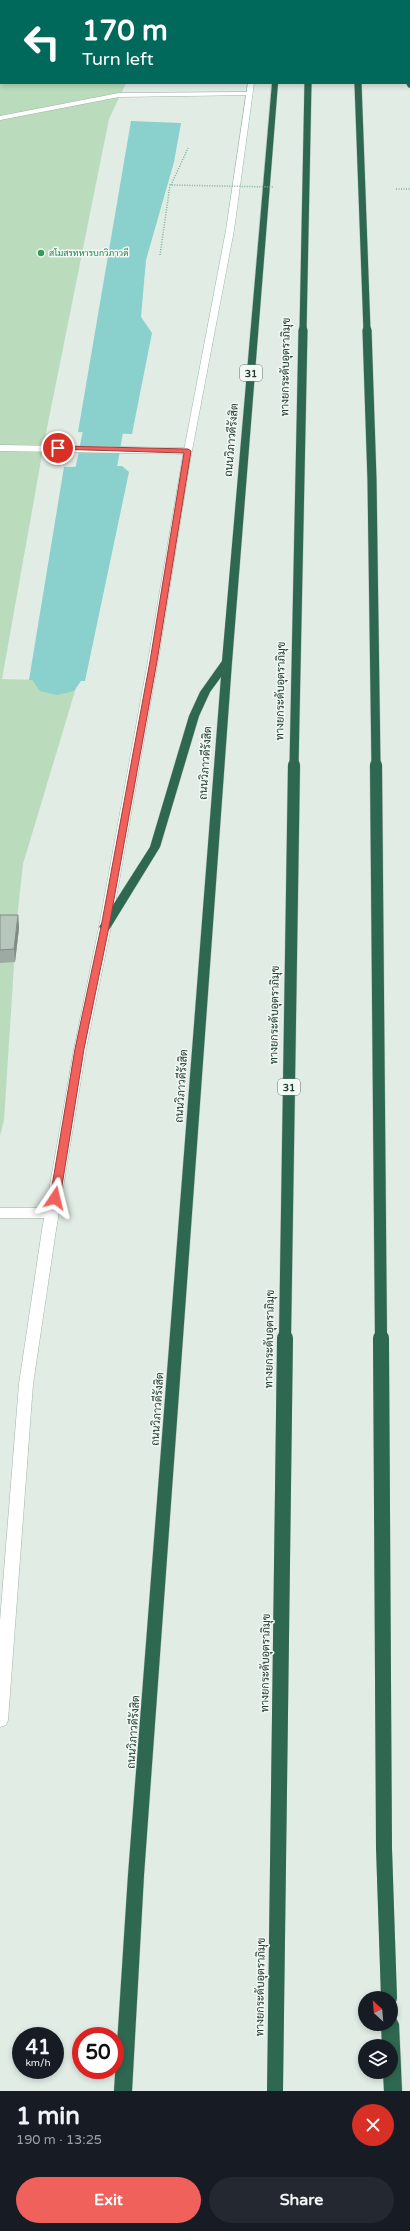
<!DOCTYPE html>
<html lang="en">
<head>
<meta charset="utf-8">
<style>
  :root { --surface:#171b24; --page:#242831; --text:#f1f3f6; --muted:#9ea1a6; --accent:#f0615b }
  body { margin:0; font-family:"Varela Round",Sarabun,sans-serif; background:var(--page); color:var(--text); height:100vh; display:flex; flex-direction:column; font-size:15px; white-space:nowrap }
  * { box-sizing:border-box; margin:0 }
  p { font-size:13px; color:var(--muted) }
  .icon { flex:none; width:22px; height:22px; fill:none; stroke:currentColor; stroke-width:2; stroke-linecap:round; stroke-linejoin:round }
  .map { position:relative; height:2091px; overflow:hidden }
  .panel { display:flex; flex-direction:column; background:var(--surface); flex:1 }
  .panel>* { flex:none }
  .hud { position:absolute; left:0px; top:0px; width:410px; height:84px; box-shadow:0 2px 6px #0003; background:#00695c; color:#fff; overflow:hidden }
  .needle { width:26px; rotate:334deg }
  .buttons { position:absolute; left:358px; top:1991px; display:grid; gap:8px }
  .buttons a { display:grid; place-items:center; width:40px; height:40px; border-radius:50%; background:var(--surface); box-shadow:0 2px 6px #0003; font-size:20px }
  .speed { position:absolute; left:12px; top:2027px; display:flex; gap:8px; font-size:20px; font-weight:700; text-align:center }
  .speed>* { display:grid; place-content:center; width:52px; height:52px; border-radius:50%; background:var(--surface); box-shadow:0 2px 6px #0003; line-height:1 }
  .speed small { font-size:10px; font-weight:400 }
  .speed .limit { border:6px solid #d22; background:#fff; color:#111 }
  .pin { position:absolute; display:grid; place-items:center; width:34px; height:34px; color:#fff; margin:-17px; border:2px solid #fff; border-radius:50%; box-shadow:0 1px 4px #0007 }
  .me { position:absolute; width:44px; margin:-22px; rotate:10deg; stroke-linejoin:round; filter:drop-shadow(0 0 3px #0008) }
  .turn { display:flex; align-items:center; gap:14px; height:84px; padding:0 16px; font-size:18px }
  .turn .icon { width:52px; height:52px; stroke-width:2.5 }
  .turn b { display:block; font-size:28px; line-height:34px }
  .round { display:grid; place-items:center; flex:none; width:42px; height:42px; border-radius:21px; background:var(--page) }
  .head { display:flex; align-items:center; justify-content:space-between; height:68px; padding:0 16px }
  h1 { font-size:24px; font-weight:700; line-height:30px }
  .primary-button { display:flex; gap:8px; margin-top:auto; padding:8px 16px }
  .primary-button a { flex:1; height:46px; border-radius:24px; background:var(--accent); color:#fff; font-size:16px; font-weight:700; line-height:46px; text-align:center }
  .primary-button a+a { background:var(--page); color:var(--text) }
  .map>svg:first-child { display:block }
</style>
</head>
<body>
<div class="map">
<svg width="410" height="2091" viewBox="0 0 410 2091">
  <rect width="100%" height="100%" fill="#e1ece5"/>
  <path fill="#badcbd" d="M0 0H139L1 1V83H126L109 119 45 438 2 679 78 681 23 864 17 919 4 1120 0 1136Z"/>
  <path fill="#8ad0cd" d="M131 121 181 123 174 162 146 260 141 317 152 333 132 434 78 432Z
    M122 466 129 472 85 681 29 680 64 467Z"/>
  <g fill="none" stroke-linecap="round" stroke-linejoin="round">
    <path fill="#8ad0cd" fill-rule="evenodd" d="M165 0H195V1H165Z
      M117 343 131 347 136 355 81 681 74 691 57 695 40 691 33 681 98 355 103 347Z"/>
    <defs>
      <path id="lane" d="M250 92 253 94 252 95 119 97 0 120V116L119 93Z
        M0 445 188 448 192 451 188 454 0 451Z
        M0 1208H52L57 1210 58 1213 57 1216 52 1218H0Z"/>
      <path id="secondary" d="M255 0H261V1H255Z
        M248 83H254L234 230 190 461 158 661 111 927 86 1049 56 1230 33 1384 8 1720 6 1725 0 1727V1621L19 1384 42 1230 74 1049 99 927 148 661 182 461 226 230Z"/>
      <path id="highway" d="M278 0H284V1H278Z
        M307 0H313V1H307Z
        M353 0H359V1H353Z
        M400 0H406V1H400Z
        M409 77H410V88L408 87 406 83H409Z
        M272 83H278L232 662 144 1875 132 2091H114L128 1875 221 677 210 692 199 716 160 847 109 930 105 931 99 927 150 847 189 716 200 692 222 661Z
        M391 2016 396 2018 399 2024 402 2091H384L383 2072H391V2046H382L381 2024H391Z"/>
    </defs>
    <use href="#lane" stroke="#a4b4ab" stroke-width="1"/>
    <use href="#secondary" stroke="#a0b7aa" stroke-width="1"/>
    <use href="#highway" stroke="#c1c8c5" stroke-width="1"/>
    <path stroke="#82af98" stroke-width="1.5" stroke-dasharray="1 1.5" stroke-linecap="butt" d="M171 185 188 148"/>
    <use href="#lane" fill="#fff" fill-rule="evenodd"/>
    <use href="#secondary" fill="#fff" fill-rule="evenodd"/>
    <use href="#highway" fill="#2e6850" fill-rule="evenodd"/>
    <defs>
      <path id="highway-bridge-far3" d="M358 83 367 331
        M303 331 308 83"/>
      <path id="highway-bridge-far2" d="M367 330 372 480 376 766
        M294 766 303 330"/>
      <path id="highway-bridge-far1" d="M376 765 381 1339
        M285 1339 294 765"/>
      <path id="highway-bridge" d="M381 1338 384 1848 389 1998
        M275 2091 285 1338"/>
    </defs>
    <use href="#highway-bridge-far3" stroke="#c1c8c5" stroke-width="8" stroke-linecap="butt"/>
    <use href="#highway-bridge-far2" stroke="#c1c8c5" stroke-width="10" stroke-linecap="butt"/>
    <use href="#highway-bridge-far1" stroke="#c1c8c5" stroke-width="13" stroke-linecap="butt"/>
    <use href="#highway-bridge" stroke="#c1c8c5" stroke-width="16" stroke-linecap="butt"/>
    <path stroke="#82af98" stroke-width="1.5" stroke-dasharray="1 1.5" stroke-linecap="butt" d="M396 189H410
      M160 255 170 185 273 187"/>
    <use href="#highway-bridge-far3" stroke="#2e6850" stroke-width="7"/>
    <use href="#highway-bridge-far2" stroke="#2e6850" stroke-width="9"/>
    <use href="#highway-bridge-far1" stroke="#2e6850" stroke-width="12"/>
    <use href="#highway-bridge" stroke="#2e6850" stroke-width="16"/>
  </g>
  <path fill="#9daaa3" d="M0 915H18L19 928 15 962 0 963Z"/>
  <path fill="#808b84" d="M18 915 19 928 15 962 14 949Z"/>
  <path fill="#b7c6bd" stroke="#808b84" d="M0 915H18L14 949 0 950Z"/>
  <path fill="#f0615b" stroke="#9c3f3b" d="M58 446 188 449 191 451 157 661 109 927 84 1049 60 1198 55 1202 50 1198 75 1049 101 927 150 661 184 453 56 449 55 448Z"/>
  <circle fill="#2e9e5b" stroke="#f2f8f4" stroke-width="1.5" cx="41" cy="253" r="4"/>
  <g text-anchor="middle" stroke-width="3" stroke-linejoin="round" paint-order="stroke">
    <g font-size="9" fill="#27864d" stroke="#f2f8f4" text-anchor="start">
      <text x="49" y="256">สโมสรทหารบกวิภาวดี</text>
    </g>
    <g fill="#f2f8f4" stroke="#60746b" stroke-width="1">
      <rect x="240" y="365" width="22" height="16" rx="3"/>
      <rect x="278" y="1079" width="22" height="16" rx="3"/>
    </g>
    <g font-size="10" font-weight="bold" fill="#223c30">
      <text x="251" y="377">31</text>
      <text x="289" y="1091">31</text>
    </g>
    <g font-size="11" fill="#223c30" stroke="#f2f8f4">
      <text transform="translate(285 367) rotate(-89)" y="4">ทางยกระดับอุตราภิมุข</text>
      <text transform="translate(231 440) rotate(-85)" y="4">ถนนวิภาวดีรังสิต</text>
      <text transform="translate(280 691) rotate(-89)" y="4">ทางยกระดับอุตราภิมุข</text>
      <text transform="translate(205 763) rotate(-86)" y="4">ถนนวิภาวดีรังสิต</text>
      <text transform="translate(274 1015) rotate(-89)" y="4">ทางยกระดับอุตราภิมุข</text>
      <text transform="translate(181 1086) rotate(-86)" y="4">ถนนวิภาวดีรังสิต</text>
      <text transform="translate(269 1339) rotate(-89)" y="4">ทางยกระดับอุตราภิมุข</text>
      <text transform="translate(157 1409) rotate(-86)" y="4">ถนนวิภาวดีรังสิต</text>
      <text transform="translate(265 1663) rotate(-89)" y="4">ทางยกระดับอุตราภิมุข</text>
      <text transform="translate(133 1732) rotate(-86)" y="4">ถนนวิภาวดีรังสิต</text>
      <text transform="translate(260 1987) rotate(-89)" y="4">ทางยกระดับอุตราภิมุข</text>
    </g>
  </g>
</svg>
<div class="buttons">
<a><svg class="needle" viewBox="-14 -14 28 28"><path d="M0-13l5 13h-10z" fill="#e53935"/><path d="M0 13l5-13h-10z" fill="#9ea1a6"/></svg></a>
<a><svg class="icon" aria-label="layers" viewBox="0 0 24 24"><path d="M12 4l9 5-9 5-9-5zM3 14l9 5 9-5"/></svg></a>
</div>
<div class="speed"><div>41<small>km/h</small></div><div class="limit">50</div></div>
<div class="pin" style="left:58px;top:448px;background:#d93025"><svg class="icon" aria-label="arrive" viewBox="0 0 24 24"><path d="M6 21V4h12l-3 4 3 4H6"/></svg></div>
<svg class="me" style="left:55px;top:1198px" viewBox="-20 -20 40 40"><path d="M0-17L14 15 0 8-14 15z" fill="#f0615b" stroke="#fff" stroke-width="4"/></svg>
<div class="hud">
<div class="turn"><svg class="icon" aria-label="left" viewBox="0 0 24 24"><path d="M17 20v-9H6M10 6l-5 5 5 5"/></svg><div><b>170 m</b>Turn left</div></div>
</div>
</div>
<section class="panel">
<div class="head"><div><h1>1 min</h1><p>190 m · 13:25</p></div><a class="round" style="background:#d93025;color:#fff"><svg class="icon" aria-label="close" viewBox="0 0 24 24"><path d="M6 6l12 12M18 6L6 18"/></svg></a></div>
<div class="primary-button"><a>Exit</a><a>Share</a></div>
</section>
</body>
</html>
